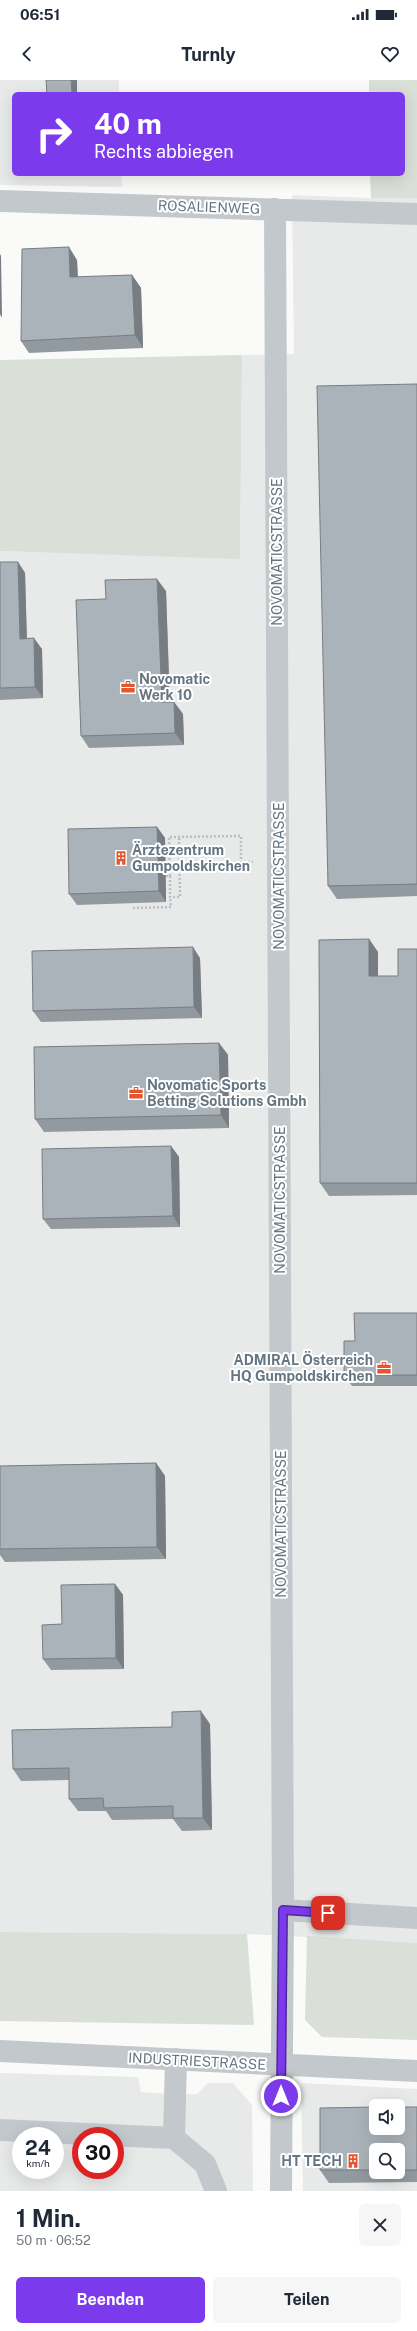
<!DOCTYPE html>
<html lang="de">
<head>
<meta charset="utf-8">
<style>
  :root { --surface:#fff; --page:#f6f6f7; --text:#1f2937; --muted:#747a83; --accent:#7c3aed }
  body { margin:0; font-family:"Public Sans",sans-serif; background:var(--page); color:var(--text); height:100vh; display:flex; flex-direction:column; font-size:15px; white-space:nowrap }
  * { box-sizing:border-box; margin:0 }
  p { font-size:13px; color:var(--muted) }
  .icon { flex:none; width:22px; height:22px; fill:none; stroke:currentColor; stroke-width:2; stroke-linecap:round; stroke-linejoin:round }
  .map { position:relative; height:2111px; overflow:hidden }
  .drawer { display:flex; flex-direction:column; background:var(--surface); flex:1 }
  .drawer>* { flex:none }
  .hud { position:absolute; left:12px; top:12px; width:393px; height:84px; border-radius:6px; box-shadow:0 4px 16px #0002; background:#7c3aed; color:#fff; overflow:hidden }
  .tools { position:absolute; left:369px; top:2019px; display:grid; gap:8px }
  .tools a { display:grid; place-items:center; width:36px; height:36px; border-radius:6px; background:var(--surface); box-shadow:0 4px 16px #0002; font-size:20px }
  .speed { position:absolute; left:12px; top:2047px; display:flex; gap:8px; font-size:20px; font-weight:700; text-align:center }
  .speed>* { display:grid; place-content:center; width:52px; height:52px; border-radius:50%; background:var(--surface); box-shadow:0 4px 16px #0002; line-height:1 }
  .speed small { font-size:10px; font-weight:400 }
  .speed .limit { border:6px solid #d22; background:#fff; color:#111 }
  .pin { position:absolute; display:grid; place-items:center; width:34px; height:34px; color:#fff; margin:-17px; border-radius:8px; box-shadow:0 2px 6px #0006 }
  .me { position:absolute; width:44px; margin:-22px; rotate:0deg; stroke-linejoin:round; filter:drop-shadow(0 0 3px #0008) }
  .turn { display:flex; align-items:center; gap:14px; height:84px; padding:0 16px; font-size:18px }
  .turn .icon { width:52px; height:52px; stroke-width:2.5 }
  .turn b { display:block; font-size:28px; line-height:34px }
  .round { display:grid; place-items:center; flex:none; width:42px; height:42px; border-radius:6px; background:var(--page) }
  .overview { display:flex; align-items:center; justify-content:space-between; height:68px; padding:0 16px }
  h1 { font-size:24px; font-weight:700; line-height:30px }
  .button { display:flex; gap:8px; margin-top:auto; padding:8px 16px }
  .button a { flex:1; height:46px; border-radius:6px; background:var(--accent); color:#fff; font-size:16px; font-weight:700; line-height:46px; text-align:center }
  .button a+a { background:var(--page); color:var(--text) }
  .status { display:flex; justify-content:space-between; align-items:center; height:28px; padding:0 20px; background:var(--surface); direction:ltr }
  .status svg { height:11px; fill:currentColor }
  header { display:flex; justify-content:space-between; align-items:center; height:52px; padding:0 16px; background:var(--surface); font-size:18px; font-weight:700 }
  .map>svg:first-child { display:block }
</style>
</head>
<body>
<div class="status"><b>06:51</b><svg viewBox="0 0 49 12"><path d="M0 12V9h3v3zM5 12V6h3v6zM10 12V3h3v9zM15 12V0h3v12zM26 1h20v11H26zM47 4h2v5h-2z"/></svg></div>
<header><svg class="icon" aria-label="back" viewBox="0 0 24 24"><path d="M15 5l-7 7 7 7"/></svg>Turnly<svg class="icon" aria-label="heart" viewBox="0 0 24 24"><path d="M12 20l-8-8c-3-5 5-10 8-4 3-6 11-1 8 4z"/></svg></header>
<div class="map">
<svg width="417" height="2111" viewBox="0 0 417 2111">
  <rect width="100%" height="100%" fill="#fafaf8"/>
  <path fill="#e8e9e9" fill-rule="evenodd" d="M0 0H119V14H14V94H121L122 107 0 105Z
    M292 115 371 118H417V1863L247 1854 0 1852V471L240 478 242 275 294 274Z
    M0 1993 138 1997 141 2012 175 2014H197L208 2003H233L252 2025 253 2111H0ZM21 2056H55V2090H21ZM81 2056H115V2090H81Z
    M301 2003 417 2009V2111H303ZM376 2026H398V2048H376ZM376 2070H398V2092H376Z"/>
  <path fill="#dadfd7" d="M369 0H417V118H371L370 94H403V14H369Z
    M242 275 240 479 0 471V280Z
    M0 1852 247 1854 254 1945 0 1941Z
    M307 1856 417 1863V1960L322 1957 305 1940Z"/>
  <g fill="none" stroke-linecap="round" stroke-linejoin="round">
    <path stroke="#bbbfc2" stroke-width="2.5" stroke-dasharray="2 2" stroke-linecap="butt" d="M166 796H170L169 757 241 756V782H253
      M170 796V817H180L179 757
      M133 828 171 827 170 817"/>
    <path stroke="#c3c8cc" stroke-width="22" d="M0 121 417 134
      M275 129 283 1830 281 2111
      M283 1830 417 1838
      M0 1971 417 1991
      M0 2050 174 2058 205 2084 216 2111
      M174 2058 176 1979"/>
  </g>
  <path fill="#929a9f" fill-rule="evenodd" d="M77 180 78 197 132 195 141 208 143 268 29 273 21 261Z
    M417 304V816L337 819 328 806Z
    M0 482H18L25 493 27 559 42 569 43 618 0 620Z
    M166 511 170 622H174L183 634 184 665 89 668 81 656 106 519Z
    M157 747 165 758 166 822 77 825 69 814Z
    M369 859 378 872V896H398L417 869V1115L329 1116 320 1103Z
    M200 878 202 938 41 942 33 931Z
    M219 963 228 975 229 1048 44 1052 35 1039Z
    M171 1066 179 1077 180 1147 51 1149 43 1139Z
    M417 1233V1306H352L344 1295 355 1261Z
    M156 1383 165 1396 166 1479 5 1482 0 1475V1386Z
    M115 1504 123 1515 124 1589 51 1590 43 1579 62 1544Z
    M210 1644 212 1750 182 1751 173 1739 112 1740 106 1731H78L69 1719V1700L21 1701 13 1689 172 1647Z
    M417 2027V2102L329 2103 320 2090ZM376 2070H398V2092H376Z"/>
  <path fill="#777d82" d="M71 0H77V14H72Z
    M69 167 77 180 78 210 70 197Z
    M0 174 1 176 2 238 0 234Z
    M132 195 141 208 143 268 135 255Z
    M18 482 25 493 27 570 20 559Z
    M157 499 166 511 170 634 162 622Z
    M34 558 42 569 43 618 35 607Z
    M174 622 183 634 184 665 175 653Z
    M157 747 165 758 166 822 159 811Z
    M369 859 378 872V908L369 896Z
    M193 867 200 878 202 938 194 927Z
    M219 963 228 975 229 1048 221 1035Z
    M171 1066 179 1077 180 1147 173 1136Z
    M156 1383 165 1396 166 1479 157 1467Z
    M115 1504 123 1515 124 1589 116 1578Z
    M201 1631 210 1644 212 1750 203 1738Z"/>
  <path fill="#aab3b9" stroke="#777d82" d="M46 0H71L72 14H47Z
    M69 167 70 197 132 195 135 255 21 261 22 169Z
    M417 304V804L328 806 317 306Z
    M0 482H18L20 559 34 558 35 607 0 608Z
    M157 499 162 622H174L175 653 81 656 76 520 106 519 105 500Z
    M157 747 159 811 69 814 68 749Z
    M369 859V896H398V869H417V1103H320L319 860Z
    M193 867 194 927 33 931 32 871Z
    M219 963 221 1035 35 1039 34 967Z
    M171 1066 173 1136 43 1139 42 1069Z
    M354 1233H417V1295H344V1261H355Z
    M156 1383 157 1467 0 1469V1386Z
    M115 1504 116 1578 43 1579 42 1545 62 1544 61 1505Z
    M201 1631 203 1738H173V1726L104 1728 103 1718 69 1719V1688L13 1689 12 1650 172 1647V1632Z
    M376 2027V2048H398V2027H417V2090H398V2070H376V2090H320V2028Z"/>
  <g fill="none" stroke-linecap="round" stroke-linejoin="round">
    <defs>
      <path id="route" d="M281 2016 283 1830 328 1833"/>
    </defs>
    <use href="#route" stroke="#51269a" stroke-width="10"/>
    <use href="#route" stroke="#7c3aed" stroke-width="7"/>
  </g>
  <defs>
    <symbol id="office-bare" viewBox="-9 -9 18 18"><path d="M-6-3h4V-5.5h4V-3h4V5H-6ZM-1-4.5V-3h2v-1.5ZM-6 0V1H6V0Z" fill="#e4572e" stroke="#fff" stroke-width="2.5" paint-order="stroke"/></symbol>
    <symbol id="building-bare" viewBox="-9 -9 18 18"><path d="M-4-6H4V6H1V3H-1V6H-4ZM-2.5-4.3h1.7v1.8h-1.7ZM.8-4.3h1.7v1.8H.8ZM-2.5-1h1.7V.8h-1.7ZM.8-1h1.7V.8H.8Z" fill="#e4572e" stroke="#fff" stroke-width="2.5" paint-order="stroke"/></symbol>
  </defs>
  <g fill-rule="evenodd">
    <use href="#office-bare" x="118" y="597" width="20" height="20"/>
    <use href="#building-bare" x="111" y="768" width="20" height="20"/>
    <use href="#office-bare" x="126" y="1003" width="20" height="20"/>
    <use href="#office-bare" x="374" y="1278" width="20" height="20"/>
    <use href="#building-bare" x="343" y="2071" width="20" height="20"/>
  </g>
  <g text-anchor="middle" stroke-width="4" stroke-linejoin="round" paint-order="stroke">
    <g font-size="14" fill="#657683" stroke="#fff">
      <text transform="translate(209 127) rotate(2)" y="5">ROSALIENWEG</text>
      <text transform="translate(277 472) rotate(-90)" y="5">NOVOMATICSTRASSE</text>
      <text transform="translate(279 796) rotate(-90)" y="5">NOVOMATICSTRASSE</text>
      <text transform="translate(280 1120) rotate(-90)" y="5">NOVOMATICSTRASSE</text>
      <text transform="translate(281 1444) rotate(-90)" y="5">NOVOMATICSTRASSE</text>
      <text transform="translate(197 1981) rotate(3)" y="5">INDUSTRIESTRASSE</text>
    </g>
    <g font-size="14" font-weight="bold" fill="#657683" stroke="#fff" text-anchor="start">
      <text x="139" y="604">Novomatic<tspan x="139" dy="16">Werk 10</tspan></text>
      <text x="132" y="775">Ärztezentrum<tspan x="132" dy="16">Gumpoldskirchen</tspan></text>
      <text x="147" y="1010">Novomatic Sports<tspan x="147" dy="16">Betting Solutions Gmbh</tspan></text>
      <text x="373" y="1285" text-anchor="end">ADMIRAL Österreich<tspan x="373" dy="16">HQ Gumpoldskirchen</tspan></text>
      <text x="342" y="2086" text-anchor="end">HT TECH</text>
    </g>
  </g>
</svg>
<div class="tools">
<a><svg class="icon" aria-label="sound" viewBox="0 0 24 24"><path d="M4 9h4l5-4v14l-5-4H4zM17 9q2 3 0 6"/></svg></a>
<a><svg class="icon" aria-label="search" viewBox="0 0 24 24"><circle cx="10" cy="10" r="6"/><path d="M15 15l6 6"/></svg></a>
</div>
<div class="speed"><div>24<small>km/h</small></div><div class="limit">30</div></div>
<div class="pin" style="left:328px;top:1833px;background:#d93025"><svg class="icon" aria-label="arrive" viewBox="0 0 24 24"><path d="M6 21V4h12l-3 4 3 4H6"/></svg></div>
<svg class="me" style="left:281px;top:2016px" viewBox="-20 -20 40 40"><circle r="17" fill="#7c3aed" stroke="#fff" stroke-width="3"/><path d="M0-11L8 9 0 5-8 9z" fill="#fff"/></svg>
<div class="hud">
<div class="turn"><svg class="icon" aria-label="right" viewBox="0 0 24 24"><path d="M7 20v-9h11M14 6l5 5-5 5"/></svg><div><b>40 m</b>Rechts abbiegen</div></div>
</div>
</div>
<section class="drawer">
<div class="overview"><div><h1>1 Min.</h1><p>50 m · 06:52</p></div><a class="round"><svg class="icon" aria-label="close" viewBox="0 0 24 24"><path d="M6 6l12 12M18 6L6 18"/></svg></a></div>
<div class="button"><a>Beenden</a><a>Teilen</a></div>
</section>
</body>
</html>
